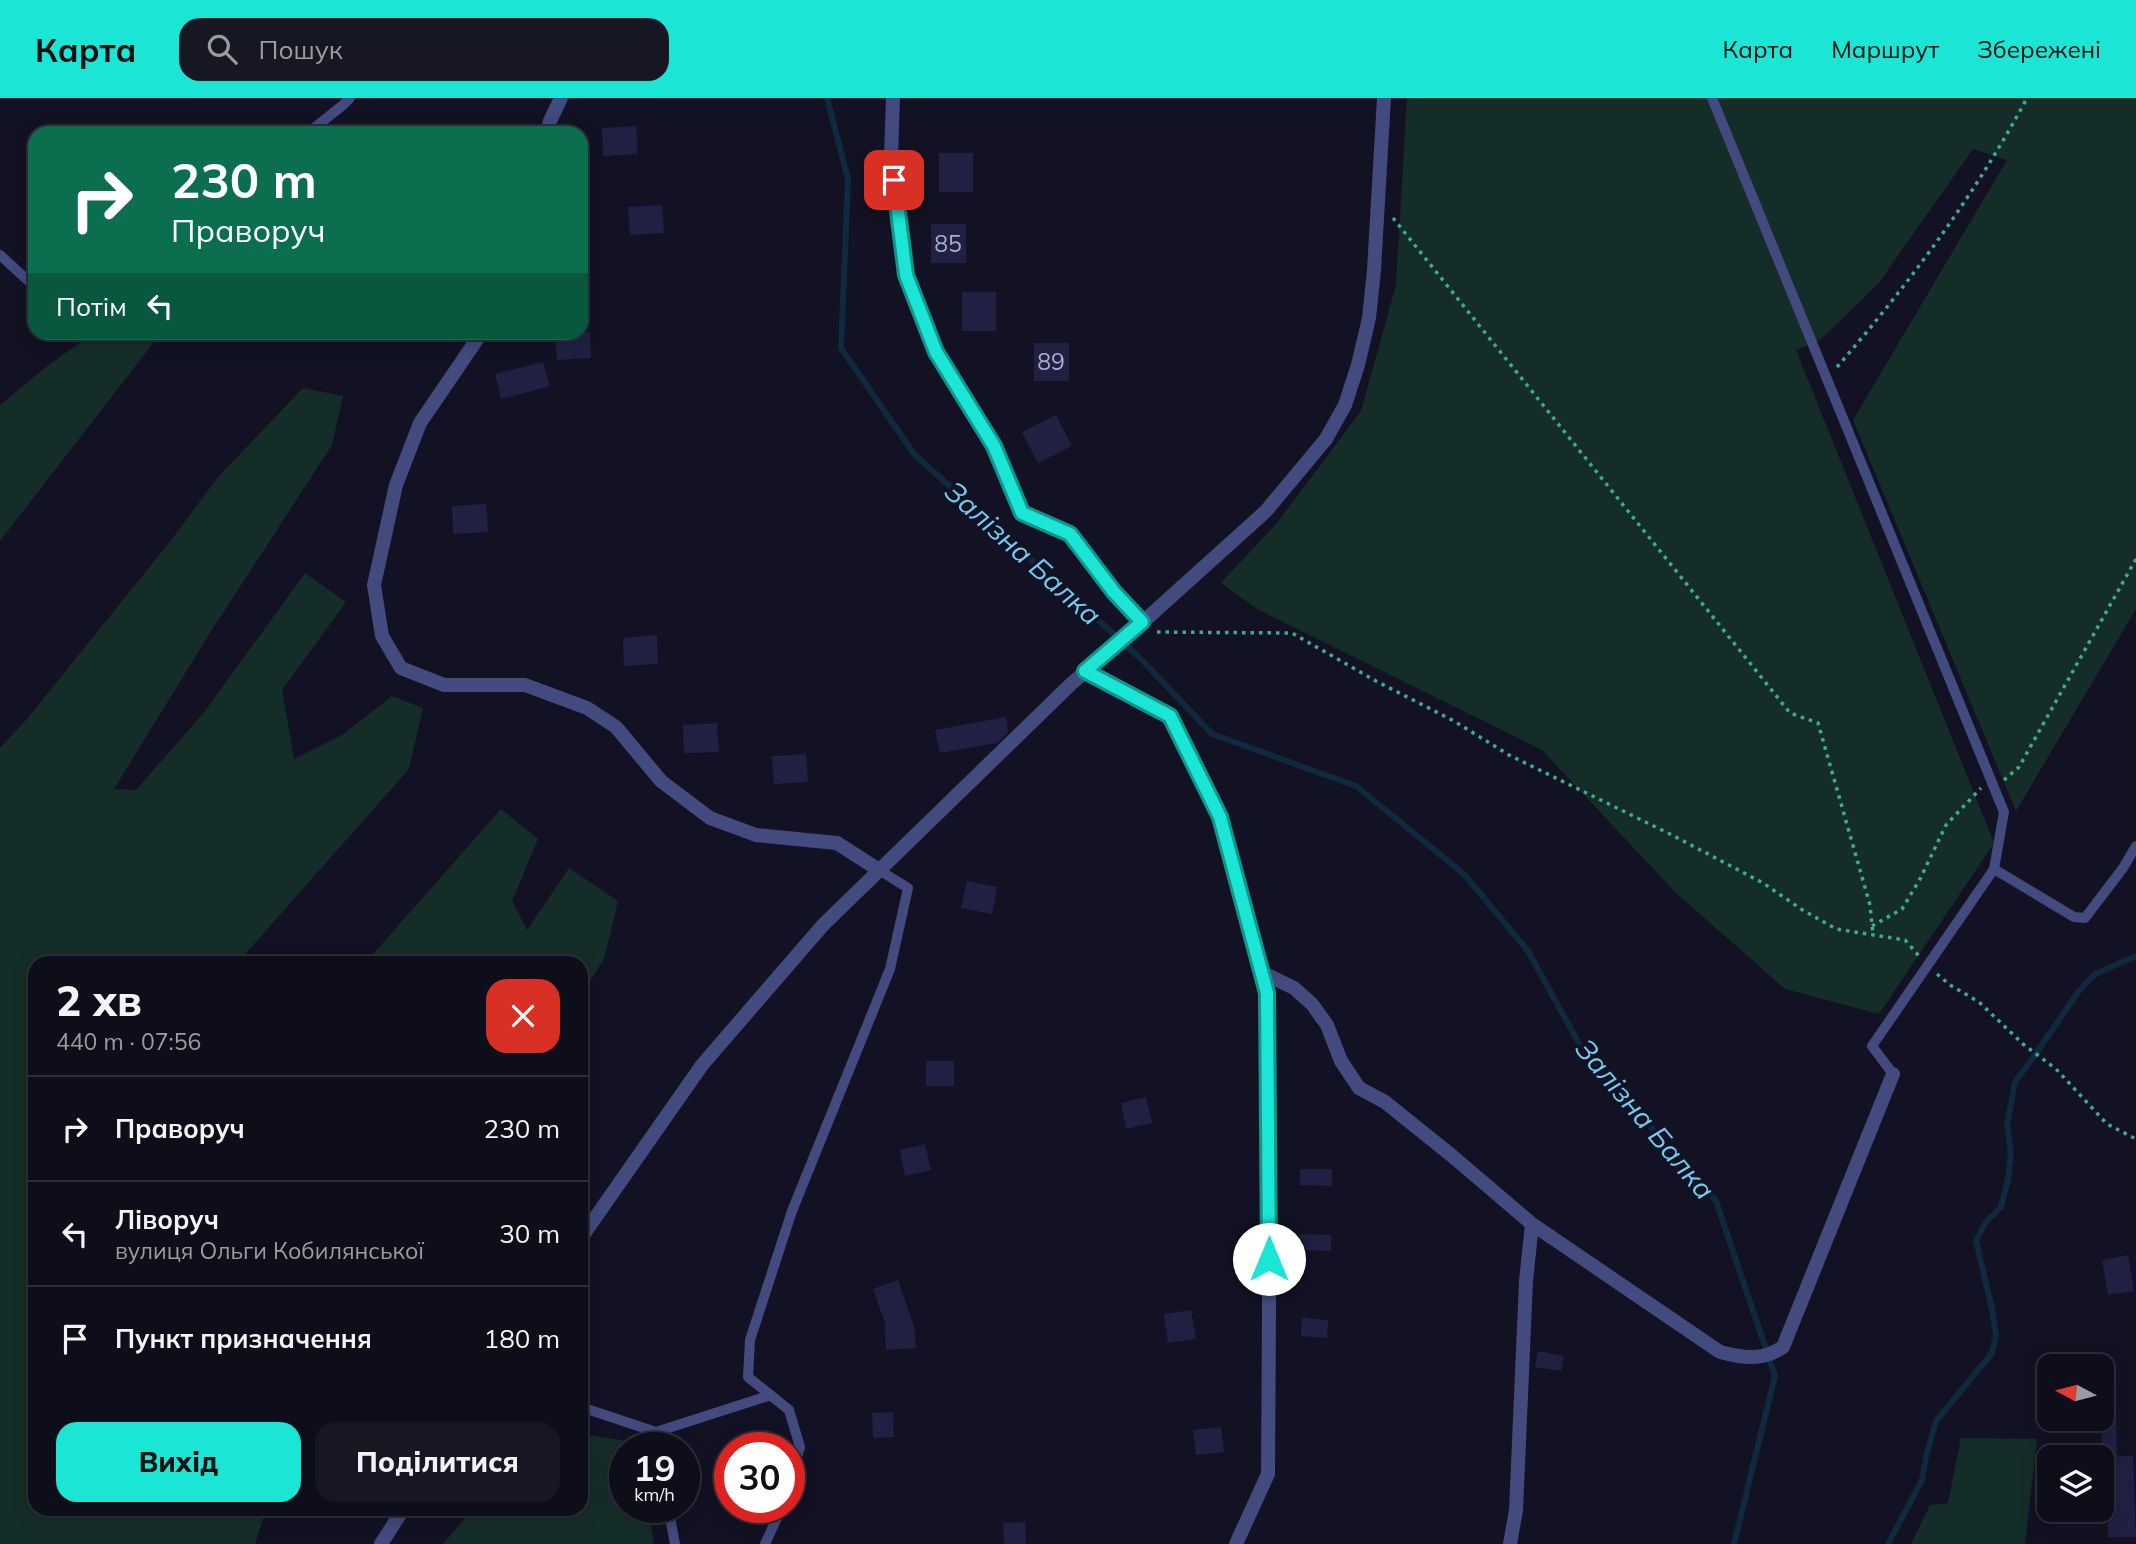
<!DOCTYPE html>
<html lang="uk">
<head>
<meta charset="utf-8">
<style>
  :root { --surface:#0e0e1b; --page:#171724; --text:#f1f3f6; --muted:#9b9ca3; --line:#2e2e3a; --accent:#1be5d5 }
  body { margin:0; font-family:Mulish,sans-serif; background:var(--page); color:var(--text); height:100vh; display:flex; flex-direction:column; font-size:26px; white-space:nowrap }
  * { box-sizing:border-box; margin:0 }
  p { font-size:23px; color:var(--muted) }
  .icon { flex:none; width:38px; height:38px; fill:none; stroke:currentColor; stroke-width:2; stroke-linecap:round; stroke-linejoin:round }
  .map { position:relative; flex:1; overflow:hidden }
  .panel { position:absolute; left:28px; top:858px; width:560px; height:560px; display:flex; flex-direction:column; background:var(--surface); border-radius:21px; box-shadow:0 4px 18px #0003,0 0 0 2px var(--line) }
  .panel>* { flex:none }
  .banner { position:absolute; left:28px; top:28px; width:560px; height:214px; border-radius:21px; box-shadow:0 4px 18px #0003,0 0 0 2px var(--line); background:#0b6e4f; color:#fff; overflow:hidden }
  .needle { width:46px; rotate:277deg }
  .buttons { position:absolute; left:2037px; top:1256px; display:grid; gap:14px }
  .buttons a { display:grid; place-items:center; width:77px; height:77px; border-radius:14px; background:var(--surface); box-shadow:0 4px 18px #0003,0 0 0 2px var(--line); font-size:35px }
  .speed { position:absolute; left:609px; top:1334px; display:flex; gap:14px; font-size:35px; font-weight:700; text-align:center }
  .speed>* { display:grid; place-content:center; width:91px; height:91px; border-radius:50%; background:var(--surface); box-shadow:0 4px 18px #0003,0 0 0 2px var(--line); line-height:1 }
  .speed small { font-size:18px; font-weight:400 }
  .speed .limit { border:10px solid #d22; background:#fff; color:#111 }
  .pin { position:absolute; display:grid; place-items:center; width:60px; height:60px; color:#fff; margin:-30px; border-radius:14px; box-shadow:0 4px 10px #0006 }
  .me { position:absolute; width:77px; margin:-38px; rotate:0deg; stroke-linejoin:round; filter:drop-shadow(0 0 5px #0008) }
  .turn { display:flex; align-items:center; gap:24px; height:147px; padding:0 28px; font-size:32px }
  .turn .icon { width:91px; height:91px; stroke-width:2.5 }
  .turn b { display:block; font-size:49px; line-height:60px }
  .then { display:flex; align-items:center; height:66px; padding:0 28px; background:#0003; gap:14px; font-size:26px }
  .round { display:grid; place-items:center; flex:none; width:74px; height:74px; border-radius:21px; background:var(--page) }
  .summary { display:flex; align-items:center; justify-content:space-between; height:119px; padding:0 28px }
  h1 { font-size:42px; font-weight:800; line-height:52px }
  .cta { display:flex; gap:14px; margin-top:auto; padding:14px 28px }
  .cta a { flex:1; height:80px; border-radius:21px; background:var(--accent); color:#111; font-size:28px; font-weight:800; line-height:80px; text-align:center }
  .cta a+a { background:var(--page); color:var(--text) }
  ul { padding:0; list-style:none }
  li { display:flex; align-items:center; gap:21px; height:105px; padding:0 28px; border-top:2px solid var(--line) }
  li div { flex:1 }
  li b { display:block; font-size:26px }
  li em { font-style:normal }
  header { display:flex; align-items:center; gap:42px; box-sizing:border-box; height:98px; padding:0 35px; background:var(--accent); color:#111 }
  header strong { font-size:33px }
  nav { display:flex; gap:38px; margin-inline-start:auto; font-size:24px }
  .search { width:490px; height:63px; background:var(--page); display:flex; align-items:center; gap:18px; box-sizing:border-box; padding:0 24px; border-radius:21px; color:var(--muted); font-size:26px }
  .map>svg:first-child { display:block }
</style>
</head>
<body>
<header>
<strong>Карта</strong>
<div class="search"><svg class="icon" aria-label="search" viewBox="0 0 24 24"><circle cx="10" cy="10" r="6"/><path d="M15 15l6 6"/></svg>Пошук</div>
<nav><a>Карта</a><a>Маршрут</a><a>Збережені</a></nav>
</header>
<div class="map">
<svg width="2136" height="1446" viewBox="0 0 2136 1446">
  <rect width="100%" height="100%" fill="#121224"/>
  <path fill="#152d28" d="M1407 0H2136V511L2016 713 1853 322 2007 62 1973 51 1878 186 1820 242 1796 252 1994 745 1879 916 1785 891 1676 795 1542 652 1257 511 1221 485 1277 425 1361 313 1396 187Z
    M93 235H161L0 443V307L46 269Z
    M303 290 343 298 332 347 208 538 114 691 136 692 205 613 305 475 346 504 282 592 294 661 342 637 392 598 423 610 409 671 238 864H35V1410L266 1411 255 1446H0V650L27 621 172 441 218 379Z
    M501 711 538 741 512 803 527 832 569 770 618 803 604 861 581 897V864H366Z
    M581 1336 639 1345 640 1349H625V1409H648L654 1446H443L473 1411 581 1410Z
    M1961 1340 2037 1341 2025 1446H1911L1930 1407 1948 1405Z"/>
  <g fill="none" stroke-linecap="round" stroke-linejoin="round">
    <path stroke="#10293f" stroke-width="6" d="M827 0 848 81 841 250 914 356 1139 559 1212 636 1356 688 1464 776 1528 853 1582 951 1716 1103 1775 1278 1734 1446
      M1888 1446 1922 1382 1926 1359 1936 1323 1992 1255 1996 1237 1992 1211 1976 1143 1985 1125 2001 1109 2008 1081 2011 1055 2007 1027 2015 984 2035 957 2078 894 2095 876 2136 858"/>
  </g>
  <path fill="#212043" d="M636 28 638 56 603 58 602 30Z
    M939 55H973V94H939Z
    M662 107 664 135 630 137 628 109Z
    M931 126H966V165H931Z
    M962 194H996V233H962Z
    M555 234H590L591 260 557 262Z
    M1034 245H1069V283H1034Z
    M543 264 550 288 501 301 495 276Z
    M1056 317 1072 348 1038 365 1022 334Z
    M486 406 488 434 453 436 452 408Z
    M657 537 658 566 624 568 623 540Z
    M1006 619 1008 634 997 645 940 655 935 632Z
    M717 625 719 654 684 655 683 627Z
    M806 656 808 684 774 686 772 658Z
    M967 783 997 789 992 816 961 810Z
    M926 963H954V988H926Z
    M1146 999 1152 1025 1126 1031 1121 1005Z
    M925 1046 931 1072 905 1078 900 1052Z
    M1300 1071H1332V1088L1300 1087Z
    M1299 1136 1331 1137V1153L1299 1152Z
    M2128 1157 2134 1193 2108 1197 2102 1162Z
    M898 1182 914 1229 916 1250 886 1252 885 1225 873 1191Z
    M1191 1212 1196 1241 1168 1245 1164 1216Z
    M1302 1220 1328 1222 1327 1240 1301 1238Z
    M1538 1253 1564 1258 1561 1273 1535 1269Z
    M893 1314 894 1339 873 1340 872 1315Z
    M2101 1321H2116L2117 1358H2133L2136 1439H2108L2107 1386H2103Z
    M1221 1329 1224 1354 1196 1357 1193 1332Z
    M1025 1424 1026 1446H1004L1003 1425Z"/>
  <g fill="none" stroke-linecap="round" stroke-linejoin="round">
    <path stroke="#3dab90" stroke-width="3.5" stroke-dasharray="3.5 5" stroke-linecap="butt" d="M1393 120 1790 615 1818 625 1870 807 1873 837
      M1837 269C1909 186 1975 97 2027 0
      M1157 534 1292 535 1376 583 1454 623 1509 657 1672 737 1763 785 1801 811 1836 831 1905 842 1919 858
      M2004 682 2019 669 2136 461
      M1872 828 1902 811 1920 781 1946 727 1981 690
      M1937 876 1950 887 1979 904 2023 946 2056 971 2107 1026 2136 1041"/>
    <path stroke="#424a7e" stroke-width="10" d="M1712 0 2004 714 1994 771
      M308 35 343 7 350 0
      M0 157 35 189
      M1893 976 1872 948 1994 771 2074 819 2085 820 2123 770 2136 748
      M581 1309 656 1334 659 1349
      M656 1334 771 1297
      M789 1385 800 1349 789 1312 748 1279 750 1242 792 1113 890 871 908 790 879 772
      M668 1409 675 1446
      M765 1446 782 1409"/>
    <path stroke="#424a7e" stroke-width="14" d="M893 0 891 59 906 177 936 254 994 347 1022 415 1070 436 1114 494 1142 525
      M547 35 550 23 561 0
      M482 234 420 325 396 387 374 487 382 538 401 570 444 587H525L587 610 616 629 661 683 710 720 756 737 837 745 879 772
      M1085 573 1170 618 1220 719 1267 895 1269 1215 1268 1376 1236 1446
      M1261 874 1294 890 1312 906 1327 927 1341 963 1359 990 1385 1004 1451 1057 1532 1126 1720 1254C1743 1260 1762 1263 1783 1249L1893 976
      M581 1140 702 967 823 827 1071 586 1133 533 1266 413 1326 341 1345 307 1358 267 1369 220 1374 172 1384 0
      M381 1446 404 1410
      M1510 1446 1516 1412 1526 1183 1532 1126"/>
  </g>
  <g fill="none" stroke-linecap="round" stroke-linejoin="round">
    <defs>
      <path id="route" d="M894 82 906 177 936 254 994 348 1022 415 1070 436 1114 494 1142 524 1085 573 1170 618 1220 719 1267 895 1269 1161"/>
    </defs>
    <use href="#route" stroke="#12958a" stroke-width="18"/>
    <use href="#route" stroke="#1be5d5" stroke-width="12"/>
  </g>
  <g text-anchor="middle" stroke-width="7" stroke-linejoin="round" paint-order="stroke">
    <g font-size="23" fill="#abaccd">
      <text x="948" y="154">85</text>
      <text x="1051" y="272">89</text>
    </g>
    <g font-size="28" font-style="italic" fill="#73ccef" stroke="#121224">
      <text transform="translate(1023 455) rotate(42)" y="10">Залізна Балка</text>
      <text transform="translate(1645 1021) rotate(50)" y="10">Залізна Балка</text>
    </g>
  </g>
</svg>
<div class="buttons">
<a><svg class="needle" viewBox="-14 -14 28 28"><path d="M0-13l5 13h-10z" fill="#e53935"/><path d="M0 13l5-13h-10z" fill="#9b9ca3"/></svg></a>
<a><svg class="icon" aria-label="layers" viewBox="0 0 24 24"><path d="M12 4l9 5-9 5-9-5zM3 14l9 5 9-5"/></svg></a>
</div>
<div class="speed"><div>19<small>km/h</small></div><div class="limit">30</div></div>
<div class="pin" style="left:894px;top:82px;background:#d93025"><svg class="icon" aria-label="arrive" viewBox="0 0 24 24"><path d="M6 21V4h12l-3 4 3 4H6"/></svg></div>
<svg class="me" style="left:1269px;top:1161px" viewBox="-20 -20 40 40"><circle r="19" fill="#fff"/><path d="M0-13L10 11 0 6-10 11z" fill="#1be5d5"/></svg>
<div class="banner">
<div class="turn"><svg class="icon" aria-label="right" viewBox="0 0 24 24"><path d="M7 20v-9h11M14 6l5 5-5 5"/></svg><div><b>230 m</b>Праворуч</div></div>
<div class="then">Потім<svg class="icon" aria-label="left" viewBox="0 0 24 24"><path d="M17 20v-9H6M10 6l-5 5 5 5"/></svg></div>
</div>
<section class="panel">
<div class="summary"><div><h1>2 хв</h1><p>440 m · 07:56</p></div><a class="round" style="background:#d93025;color:#fff"><svg class="icon" aria-label="close" viewBox="0 0 24 24"><path d="M6 6l12 12M18 6L6 18"/></svg></a></div>
<ul>
<li><svg class="icon" aria-label="right" viewBox="0 0 24 24"><path d="M7 20v-9h11M14 6l5 5-5 5"/></svg><div><b>Праворуч</b></div><em>230 m</em></li>
<li><svg class="icon" aria-label="left" viewBox="0 0 24 24"><path d="M17 20v-9H6M10 6l-5 5 5 5"/></svg><div><b>Ліворуч</b><p>вулиця Ольги Кобилянської</p></div><em>30 m</em></li>
<li><svg class="icon" aria-label="arrive" viewBox="0 0 24 24"><path d="M6 21V4h12l-3 4 3 4H6"/></svg><div><b>Пункт призначення</b></div><em>180 m</em></li>
</ul>
<div class="cta"><a>Вихід</a><a>Поділитися</a></div>
</section>
</div>
</body>
</html>
